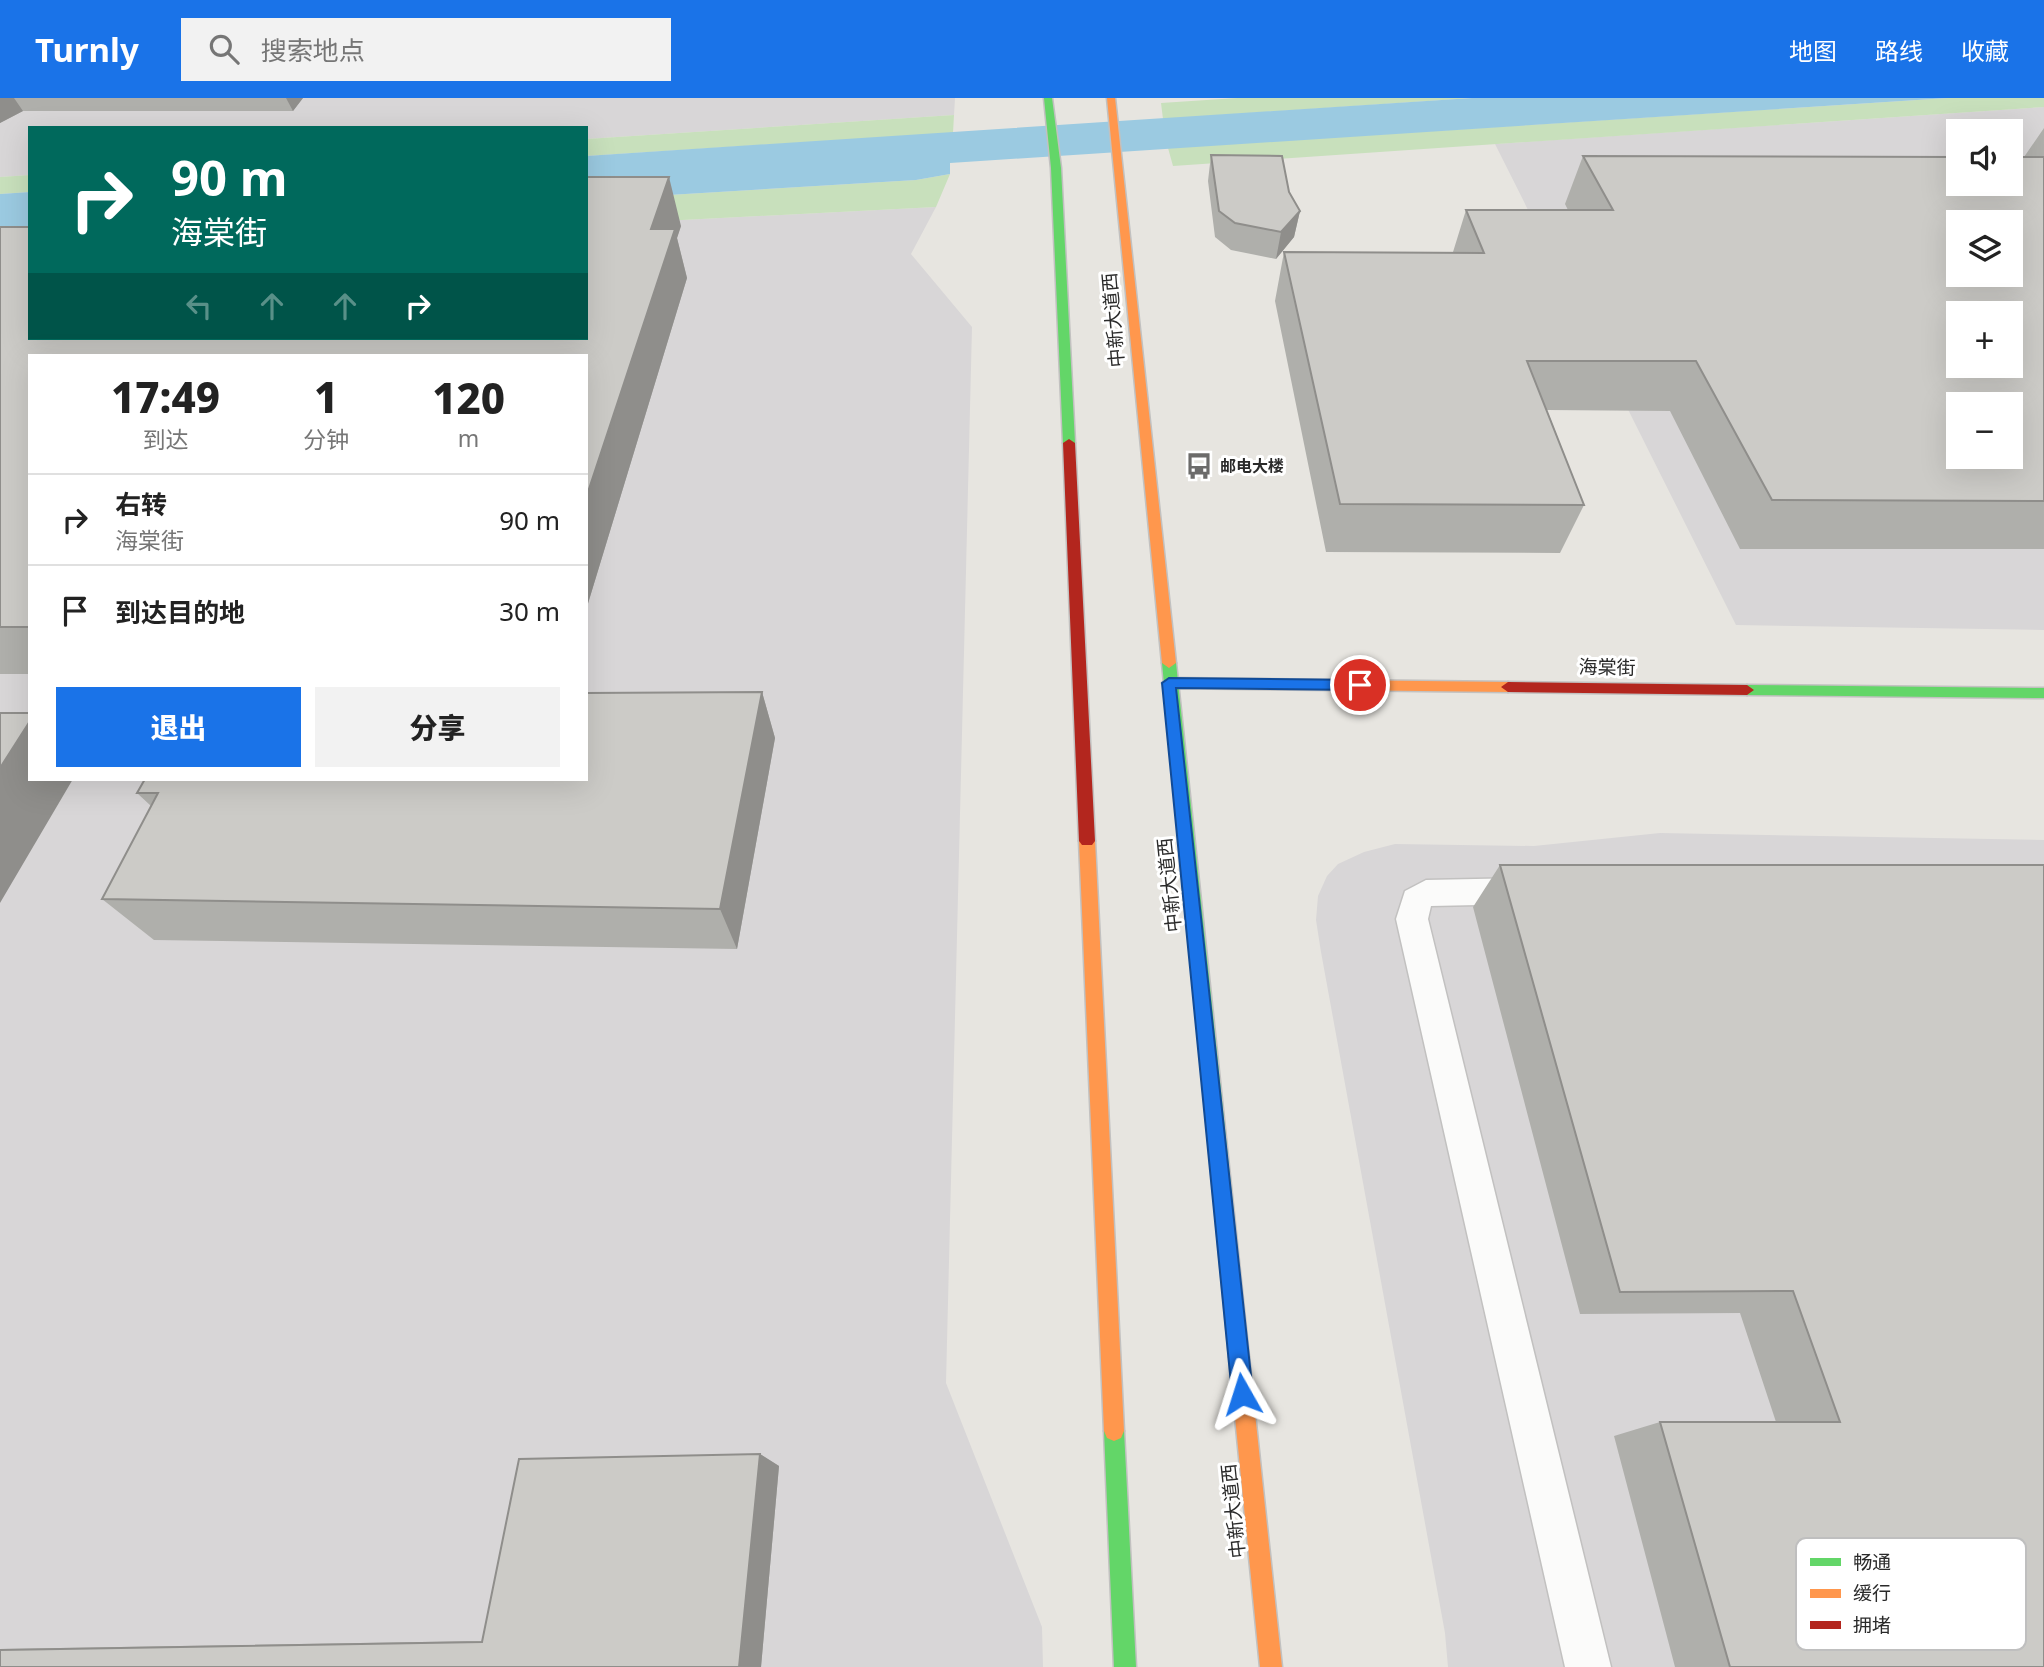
<!DOCTYPE html>
<html lang="zh">
<head>
<meta charset="utf-8">
<style>
  :root { --surface:#fff; --page:#f2f2f2; --text:#222; --muted:#767676; --line:#e0e0e0; --accent:#1a73e8 }
  body { margin:0; font-family:"Noto Sans","Noto Sans SC",sans-serif; background:var(--page); color:var(--text); height:100vh; display:flex; flex-direction:column; font-size:26px; white-space:nowrap }
  * { box-sizing:border-box; margin:0 }
  p { font-size:23px; color:var(--muted) }
  .icon { flex:none; width:38px; height:38px; fill:none; stroke:currentColor; stroke-width:2; stroke-linecap:round; stroke-linejoin:round }
  .map { position:relative; flex:1; overflow:hidden }
  .side { position:absolute; left:28px; top:256px; width:560px; height:427px; display:flex; flex-direction:column; background:var(--surface); border-radius:0px; box-shadow:0 7px 28px #0002 }
  .side>* { flex:none }
  .top-card { position:absolute; left:28px; top:28px; width:560px; height:214px; border-radius:0px; box-shadow:0 7px 28px #0002; background:#00695c; color:#fff; overflow:hidden }
  .tools { position:absolute; left:1946px; top:21px; display:grid; gap:14px }
  .tools a { display:grid; place-items:center; width:77px; height:77px; border-radius:0px; background:var(--surface); box-shadow:0 7px 28px #0002; font-size:35px }
  .pin { position:absolute; display:grid; place-items:center; width:60px; height:60px; color:#fff; margin:-30px; border:4px solid #fff; border-radius:50%; box-shadow:0 2px 7px #0007 }
  .me { position:absolute; width:77px; margin:-38px; rotate:354deg; stroke-linejoin:round; filter:drop-shadow(0 0 5px #0008) }
  .turn { display:flex; align-items:center; gap:24px; height:147px; padding:0 28px; font-size:32px }
  .turn .icon { width:91px; height:91px; stroke-width:2.5 }
  .turn b { display:block; font-size:49px; line-height:60px }
  .lanes { display:flex; align-items:center; height:66px; padding:0 28px; background:#0003; justify-content:center; gap:35px; direction:ltr }
  .lanes .off { opacity:.35 }
  .eta { display:flex; justify-content:space-evenly; align-items:center; height:119px; text-align:center }
  .eta b { font-size:42px; font-weight:800; line-height:49px }
  .button { display:flex; gap:14px; margin-top:auto; padding:14px 28px }
  .button a { flex:1; height:80px; border-radius:0px; background:var(--accent); color:#fff; font-size:28px; font-weight:800; line-height:80px; text-align:center }
  .button a+a { background:var(--page); color:var(--text) }
  ul { padding:0; list-style:none }
  li { display:flex; align-items:center; gap:21px; height:91px; padding:0 28px; border-top:2px solid var(--line) }
  li div { flex:1 }
  li b { display:block; font-size:26px }
  li em { font-style:normal }
  header { display:flex; align-items:center; gap:42px; box-sizing:border-box; height:98px; padding:0 35px; background:var(--accent); color:#fff }
  header strong { font-size:33px }
  nav { display:flex; gap:38px; margin-inline-start:auto; font-size:24px }
  .search { width:490px; height:63px; background:var(--page); display:flex; align-items:center; gap:18px; box-sizing:border-box; padding:0 24px; border-radius:0px; color:var(--muted); font-size:26px }
  .map>svg:first-child { display:block }
</style>
</head>
<body>
<header>
<strong>Turnly</strong>
<div class="search"><svg class="icon" aria-label="search" viewBox="0 0 24 24"><circle cx="10" cy="10" r="6"/><path d="M15 15l6 6"/></svg>搜索地点</div>
<nav><a>地图</a><a>路线</a><a>收藏</a></nav>
</header>
<div class="map">
<svg width="2044" height="1569" viewBox="0 0 2044 1569">
  <rect width="100%" height="100%" fill="#e7e5e0"/>
  <path fill="#d8d6d7" fill-rule="evenodd" d="M0 0H955L954 17 586 41V30H30V77L0 79Z
    M2044 9V532L1736 527 1495 46ZM1958 33H2011V86H1958ZM1958 124H2011V177H1958ZM1958 215H2011V268H1958ZM1958 306H2011V359H1958Z
    M936 109 911 156 972 229 946 1285 1042 1529 1043 1569H0V157L30 240H586V127ZM30 257H586V681H30Z
    M1660 735 2044 742V1569H1448L1445 1535 1321 854 1316 822 1318 798 1327 778 1338 766 1364 754 1395 746 1534 748Z"/>
  <path fill="#c8e0bc" d="M1237 0H1472L1163 21 1161 5Z
    M1948 0H2044V9L1173 68 1168 50Z
    M954 17 953 35 586 58V41Z
    M950 76 936 109 586 127V102L916 82Z
    M30 77V94L0 96V79Z"/>
  <path fill="#9bcae1" d="M1472 0H1948L950 65V76L916 82 586 102V58Z
    M30 94V136L0 138V96Z"/>
  <g fill="none" stroke-linecap="round" stroke-linejoin="round">
    <defs>
      <path id="lane" d="M1525 780 1536 784 1541 793 1536 802 1525 806 1431 808 1428 821 1611 1569H1565L1396 821 1405 793 1426 782Z"/>
      <path id="fast" d="M1044 0H1052L1061 70 1075 345 1069 349 1063 345 1051 70Z
        M1169 560 1176 565 1249 1259 1246 1266 1239 1269 1232 1266 1229 1259 1162 565Z
        M1747 587 2044 590V600L1747 597 1740 592Z
        M1114 1323 1121 1326 1124 1333 1136 1569H1114L1104 1333 1107 1326Z"/>
      <path id="slow" d="M1107 0H1115L1176 565 1169 570 1162 565Z
        M1169 580 1508 584 1515 589 1508 594 1169 590 1162 585Z
        M1087 737 1092 739 1095 743 1124 1333 1121 1340 1114 1343 1107 1340 1104 1333 1079 743 1082 739Z
        M1239 1249 1246 1252 1249 1259 1282 1569H1260L1229 1259 1232 1252Z"/>
      <path id="jam" d="M1069 341 1075 345 1095 743 1092 747H1082L1079 743 1063 345Z
        M1508 584 1747 587 1754 592 1747 597 1508 594 1501 589Z"/>
    </defs>
    <use href="#lane" stroke="#c2c1c0" stroke-width="3"/>
    <use href="#fast" stroke="#c2c1c0" stroke-width="3"/>
    <use href="#slow" stroke="#c2c1c0" stroke-width="3"/>
    <use href="#jam" stroke="#c2c1c0" stroke-width="3"/>
    <use href="#lane" fill="#fbfbfa" fill-rule="evenodd"/>
    <use href="#fast" fill="#63d668" fill-rule="evenodd"/>
    <use href="#slow" fill="#ff974d" fill-rule="evenodd"/>
    <use href="#jam" fill="#b3261e" fill-rule="evenodd"/>
  </g>
  <path fill="#afafab" d="M0 0H303L293 13H23L0 25Z
    M2044 30V451H1740L1670 313 1547 312 1584 407 1560 455 1326 454 1275 203 1284 154H1453L1466 112H1568L1565 106 1583 58 2024 59Z
    M1211 57 1289 94 1300 113 1294 139 1276 161 1231 152 1215 139 1208 83Z
    M681 128 677 140 687 180 586 512V257H30V576H0V129L30 240Z
    M762 594 775 640 737 851 154 842 102 801 151 708 137 695Z
    M1500 767H2044V1569H1675L1614 1338 1660 1324H1776L1740 1215 1580 1216 1473 809Z
    M760 1356 779 1368 761 1569H0V1551L483 1543Z"/>
  <path fill="#8f8e8b" d="M0 0H14L23 13 0 25Z
    M286 0H303L293 13Z
    M669 79 681 128 677 140 687 180 586 512V400L651 131Z
    M1300 113 1294 139 1276 161 1281 134Z
    M762 594 775 640 737 851 720 811Z
    M30 623V681H73L0 805V670Z
    M760 1356 779 1368 761 1569H739Z"/>
  <path fill="#cccbc7" stroke="#8f8e8b" stroke-width="2" fill-rule="evenodd" d="M1211 57 1282 58 1289 94 1300 113 1281 134 1235 125 1219 113Z
    M1583 58 1958 59V86H2011V59H2044V403L1772 402 1696 263H1527L1584 407 1340 406 1284 154 1484 155 1466 112H1613ZM1958 124H2011V177H1958ZM1958 215H2011V268H1958ZM1958 306H2011V359H1958Z
    M586 79H669L651 131H675L586 400V257H30V529H0V129H30V240H586Z
    M762 594 720 811 102 801 158 695H137L145 681H586V595Z
    M0 615H30V623L0 670Z
    M1500 767H2044V1569H1730L1660 1324H1840L1793 1193 1620 1194Z
    M760 1356 739 1569H0V1552L482 1544 519 1361Z"/>
  <path fill="#1a73e8" stroke="#114b97" stroke-width="2" d="M1169 580 1360 582 1367 587 1360 592 1176 590 1253 1296 1250 1303 1242 1306 1235 1303 1232 1296 1162 585Z"/>
  <defs>
    <symbol id="bus-bare" viewBox="-9 -9 18 18"><path d="M-5-6H5V4H4V6H2V4H-2V6H-4V4H-5ZM-3.5-4V0h7V-4ZM-3.5 1.2v1.5H-2V1.2ZM2 1.2v1.5H3.5V1.2Z" fill="#6c6b6a" stroke="#fff" stroke-width="2.5" paint-order="stroke"/></symbol>
  </defs>
  <g fill-rule="evenodd">
    <use href="#bus-bare" x="1180" y="349" width="38" height="38"/>
  </g>
  <g text-anchor="middle" stroke-width="6" stroke-linejoin="round" paint-order="stroke">
    <g font-size="16" font-weight="bold" fill="#2a2a2a" stroke="#fff" text-anchor="start">
      <text x="1220" y="374">邮电大楼</text>
    </g>
    <g font-size="19" fill="#2a2a2a" stroke="#fff">
      <text transform="translate(1113 222) rotate(-95)" y="7">中新大道西</text>
      <text transform="translate(1607 569) rotate(1)" y="7">海棠街</text>
      <text transform="translate(1169 787) rotate(-96)" y="7">中新大道西</text>
      <text transform="translate(1233 1413) rotate(-96)" y="7">中新大道西</text>
    </g>
  </g>
  <rect x="1796" y="1440" width="230" height="112" rx="10" fill="#fff" stroke="#bfbfbf" stroke-width="2"/>
  <rect x="1810" y="1460" width="31" height="8" fill="#63d668"/>
  <rect x="1810" y="1491" width="31" height="9" fill="#ff974d"/>
  <rect x="1810" y="1523" width="31" height="8" fill="#b3261e"/>
  <g font-size="19" fill="#2a2a2a">
    <text x="1853" y="1471">畅通</text>
    <text x="1853" y="1502">缓行</text>
    <text x="1853" y="1534">拥堵</text>
  </g>
</svg>
<div class="tools">
<a><svg class="icon" aria-label="sound" viewBox="0 0 24 24"><path d="M4 9h4l5-4v14l-5-4H4zM17 9q2 3 0 6"/></svg></a>
<a><svg class="icon" aria-label="layers" viewBox="0 0 24 24"><path d="M12 4l9 5-9 5-9-5zM3 14l9 5 9-5"/></svg></a>
<a>+</a>
<a>−</a>
</div>
<div class="pin" style="left:1360px;top:587px;background:#d93025"><svg class="icon" aria-label="arrive" viewBox="0 0 24 24"><path d="M6 21V4h12l-3 4 3 4H6"/></svg></div>
<svg class="me" style="left:1242px;top:1296px" viewBox="-20 -20 40 40"><path d="M0-17L14 15 0 8-14 15z" fill="#1a73e8" stroke="#fff" stroke-width="4"/></svg>
<div class="top-card">
<div class="turn"><svg class="icon" aria-label="right" viewBox="0 0 24 24"><path d="M7 20v-9h11M14 6l5 5-5 5"/></svg><div><b>90 m</b>海棠街</div></div>
<div class="lanes"><svg class="icon off" aria-label="left" viewBox="0 0 24 24"><path d="M17 20v-9H6M10 6l-5 5 5 5"/></svg><svg class="icon off" aria-label="ahead" viewBox="0 0 24 24"><path d="M12 20V5M6 11l6-6 6 6"/></svg><svg class="icon off" aria-label="ahead" viewBox="0 0 24 24"><path d="M12 20V5M6 11l6-6 6 6"/></svg><svg class="icon" aria-label="right" viewBox="0 0 24 24"><path d="M7 20v-9h11M14 6l5 5-5 5"/></svg></div>
</div>
<section class="side">
<div class="eta">
<div><b>17:49</b><p>到达</p></div>
<div><b>1</b><p>分钟</p></div>
<div><b>120</b><p>m</p></div>
</div>
<ul>
<li><svg class="icon" aria-label="right" viewBox="0 0 24 24"><path d="M7 20v-9h11M14 6l5 5-5 5"/></svg><div><b>右转</b><p>海棠街</p></div><em>90 m</em></li>
<li><svg class="icon" aria-label="arrive" viewBox="0 0 24 24"><path d="M6 21V4h12l-3 4 3 4H6"/></svg><div><b>到达目的地</b></div><em>30 m</em></li>
</ul>
<div class="button"><a>退出</a><a>分享</a></div>
</section>
</div>
</body>
</html>
